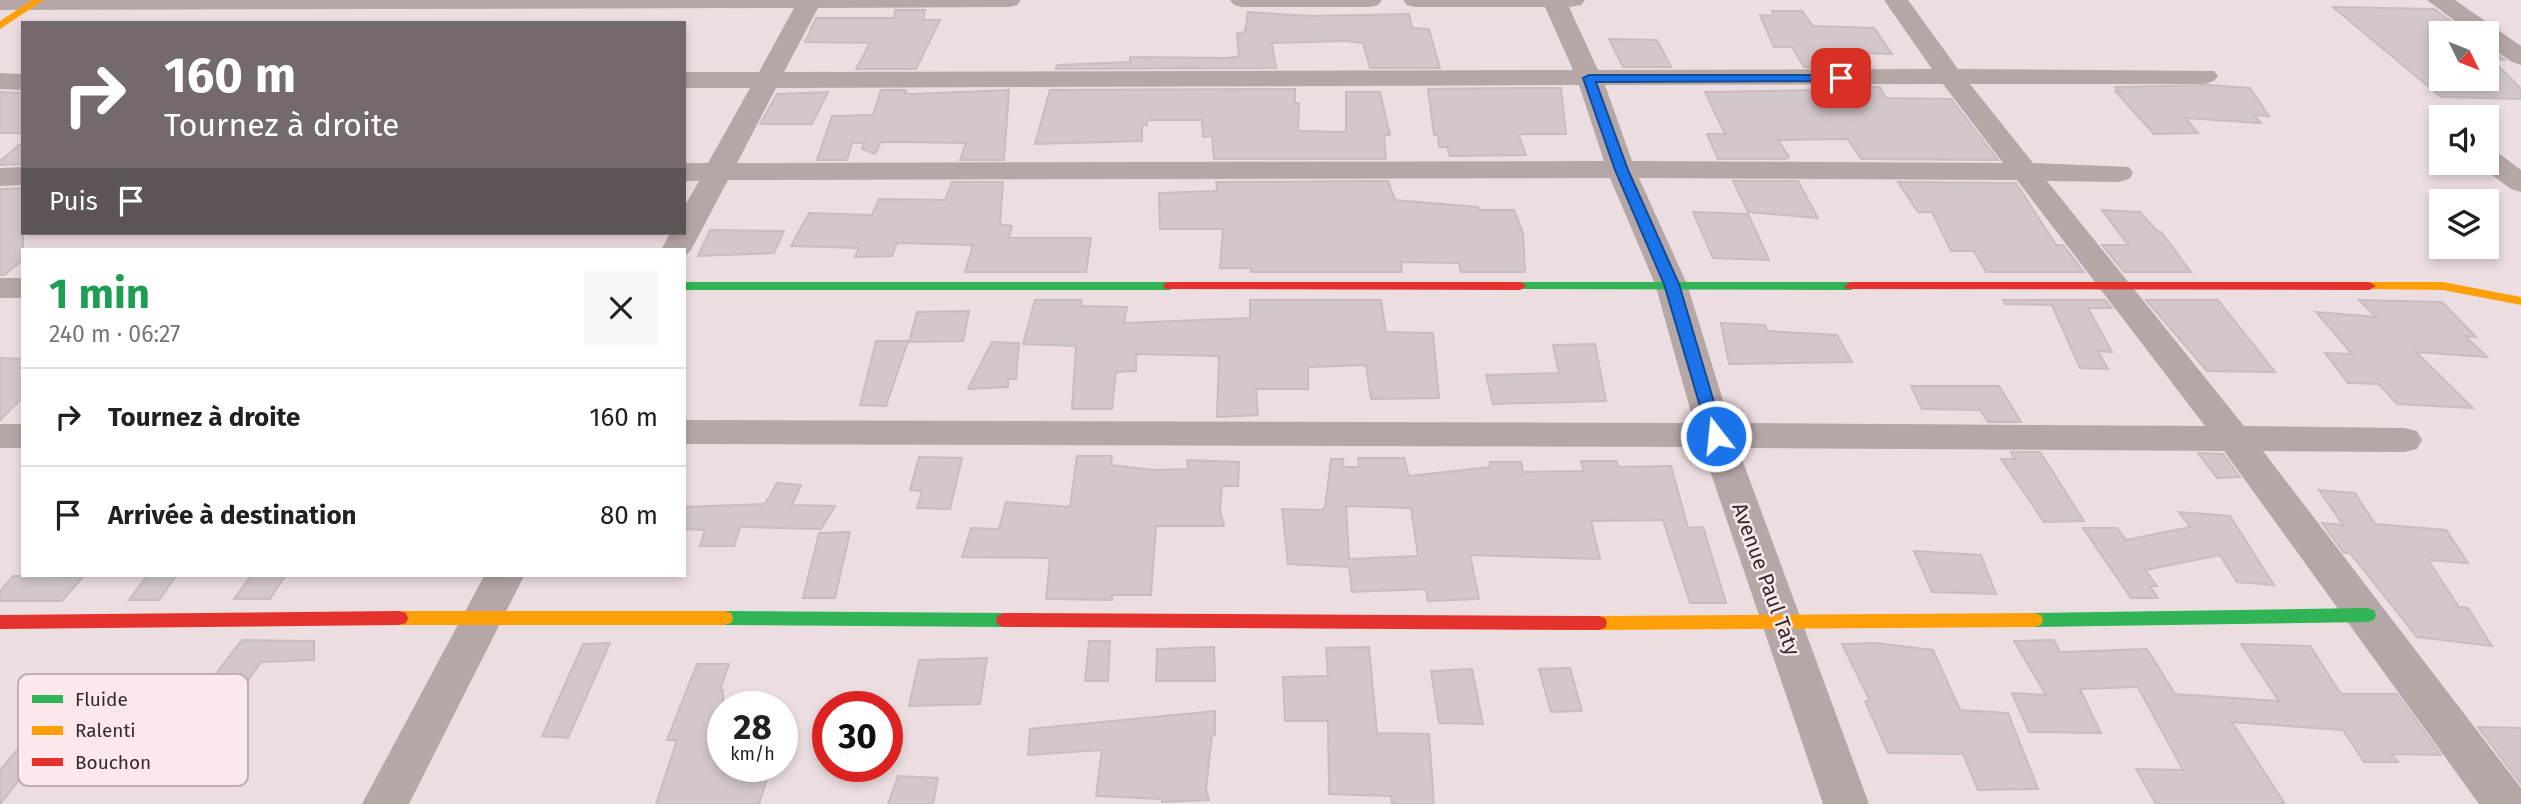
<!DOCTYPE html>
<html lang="fr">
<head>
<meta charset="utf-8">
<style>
  :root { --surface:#fff; --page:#f6f6f6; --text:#202124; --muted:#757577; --line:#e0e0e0 }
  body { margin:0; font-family:"Fira Sans",sans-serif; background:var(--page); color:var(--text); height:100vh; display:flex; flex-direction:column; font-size:26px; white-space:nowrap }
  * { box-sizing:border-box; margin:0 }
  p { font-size:23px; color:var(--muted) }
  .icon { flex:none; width:38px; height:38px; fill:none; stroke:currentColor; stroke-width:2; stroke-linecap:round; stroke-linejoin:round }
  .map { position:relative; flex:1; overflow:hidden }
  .side { position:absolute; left:21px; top:248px; width:665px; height:329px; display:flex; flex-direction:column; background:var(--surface); border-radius:0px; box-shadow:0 4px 10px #0003 }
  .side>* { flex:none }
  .top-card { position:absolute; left:21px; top:21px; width:665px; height:214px; border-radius:0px; box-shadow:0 4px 10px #0003; background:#74696b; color:#fff; overflow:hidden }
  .needle { width:46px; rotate:133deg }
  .controls { position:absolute; left:2429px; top:21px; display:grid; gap:14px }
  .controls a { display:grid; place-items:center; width:70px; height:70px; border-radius:0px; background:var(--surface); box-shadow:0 4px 10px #0003; font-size:35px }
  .speed { position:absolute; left:707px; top:691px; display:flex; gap:14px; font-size:35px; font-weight:700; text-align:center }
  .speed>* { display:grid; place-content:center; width:91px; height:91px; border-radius:50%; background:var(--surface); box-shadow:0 4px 10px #0003; line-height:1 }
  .speed small { font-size:18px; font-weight:400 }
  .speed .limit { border:10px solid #d22; background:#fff; color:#111 }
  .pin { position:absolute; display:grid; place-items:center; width:60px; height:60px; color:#fff; margin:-30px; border-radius:14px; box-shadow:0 4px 10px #0006 }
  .me { position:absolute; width:77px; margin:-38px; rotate:344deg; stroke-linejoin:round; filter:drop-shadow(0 0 5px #0008) }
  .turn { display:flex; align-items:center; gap:24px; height:147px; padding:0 28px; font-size:32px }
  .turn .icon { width:91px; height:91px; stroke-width:2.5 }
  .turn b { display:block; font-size:49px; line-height:60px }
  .then { display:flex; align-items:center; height:66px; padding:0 28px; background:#0003; gap:14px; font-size:26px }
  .round { display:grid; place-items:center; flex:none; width:74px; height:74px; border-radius:0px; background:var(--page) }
  .headline { display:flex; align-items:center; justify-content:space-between; height:119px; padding:0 28px }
  h1 { font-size:42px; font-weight:700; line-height:52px; color:#1e9e55 }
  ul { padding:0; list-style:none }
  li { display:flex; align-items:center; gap:21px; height:98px; padding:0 28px; border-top:2px solid var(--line) }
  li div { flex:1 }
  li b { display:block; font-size:26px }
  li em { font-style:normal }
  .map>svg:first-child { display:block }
</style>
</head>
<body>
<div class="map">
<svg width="2521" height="804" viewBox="0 0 2521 804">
  <rect width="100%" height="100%" fill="#ecdee0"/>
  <path fill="#d3c7cc" stroke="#c7bdc1" stroke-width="2" fill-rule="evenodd" d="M2333 7 2434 9 2467 33H2441V79H2487V48L2505 60 2492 59 2521 89V99L2441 97Z
    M895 10H925L923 20H940L916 69H856L870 43 805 42 816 18H894Z
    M1772 11H1802L1813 26 1874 28 1892 54 1860 53 1868 67H1804L1792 47H1774L1760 15 1774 16Z
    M1248 12 1311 16 1409 14 1412 28 1429 29 1440 68H1370L1363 43 1345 41 1272 43 1276 68 1056 69 1057 65 1130 62V57L1227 58 1239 56 1237 33 1245 32Z
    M1609 39 1657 40 1671 67H1623Z
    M2209 85 2250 88 2269 116 2254 115 2261 123 2185 118 2198 133 2154 134 2115 91 2120 92 2115 87Z
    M1816 87H1880L1886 98 1951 99 1998 160 1861 159 1848 139 1778 140 1789 157 1786 159H1718L1707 134H1725L1705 92 1818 90Z
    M1514 88H1561L1566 134H1522L1519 136 1526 155 1450 156 1447 147H1439L1438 135H1434L1428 89Z
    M1295 89V103H1299L1298 131 1346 132V92H1380L1390 135H1384L1386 159H1214L1212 136 1203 137 1202 120H1147V125H1142V141L1035 144 1050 90Z
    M881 90H906L905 93 913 94 1009 90 1004 160H960L966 143 904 142H881L875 154 862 149 864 143H852L847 160H817L832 116 873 115Z
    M0 92 23 93V133H0Z
    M828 92 812 124H760L777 94Z
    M23 142V164L0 165V161Z
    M1388 181 1395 200 1478 207 1479 210H1514L1523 233 1525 272H1461L1459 263 1401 262 1402 272H1251V268H1220L1223 229H1160L1159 193 1217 191 1216 182Z
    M1733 181H1798L1818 218 1748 212Z
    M952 182H1003L1000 224 1012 226 1009 238H1091L1086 272H965L973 245 897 243 892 256 855 257 859 248 791 246 809 213 872 215 879 199 945 200Z
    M1898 182 2016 183 2056 245H2063L2084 272H1986L1974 251H1951L1932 212H1918Z
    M23 188V260L4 275H0V189Z
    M2102 210 2140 212 2157 231 2161 232 2191 272H2124L2102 245H2128Z
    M1693 212 1748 214 1769 260 1713 258Z
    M710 230 784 231 774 253 698 256Z
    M1035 300H1082L1081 306 1127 307 1124 323 1250 318V300H1381L1386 332 1433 333 1439 398 1371 399 1366 365 1308 367V389H1256L1258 415 1217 417 1219 356 1136 354V371L1116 372 1112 409H1072L1076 346 1023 344Z
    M2003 300H2105L2112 308H2088L2112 352 2098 351 2108 369 2080 368 2052 305 2005 304Z
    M2146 300H2218L2275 372 2207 371Z
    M2359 300 2442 302 2476 337 2465 336 2487 357 2416 352 2473 408 2397 404 2379 384 2348 383 2325 353 2352 354 2316 312 2376 317Z
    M969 311 963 341 909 342 917 312Z
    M1721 323 1765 325 1767 331 1837 335 1852 362 1729 364Z
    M876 341H908L886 406 860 405Z
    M992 342 1019 343 1016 379H1008V387L968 389Z
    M1595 344 1606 401 1493 404 1486 375 1559 373 1553 345Z
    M0 358 23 359V397L0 420Z
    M1911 386H1999L2021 422H1988L1980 410 1922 409Z
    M2011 452H2040L2084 521 2044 522 2001 459H2015Z
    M2198 453 2223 454 2240 477 2217 478Z
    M1077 456H1112L1111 465 1153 470 1188 469 1187 460 1239 462 1238 486H1222L1220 510 1224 526H1156L1151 595H1112V600L1046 599 1050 558 962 557 971 528 999 529 1006 502 1070 507Z
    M919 457 962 458 950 509 917 508 922 491 910 490Z
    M1358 458H1404L1409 476 1490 467V462H1521L1523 472 1584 471 1581 461H1617L1618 467 1671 466 1688 528 1703 527 1726 603H1690L1663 520 1591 521 1600 559 1470 555 1479 599 1428 601 1426 589 1352 592 1349 567 1288 564 1282 509 1321 510 1325 507 1331 459H1343L1344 467H1359ZM1346 506 1411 508 1418 556 1349 559Z
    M777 483 801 485 792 505 835 506 821 529 740 527 734 546H700L705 530 684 529V507L765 504Z
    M2319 490 2355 493 2375 524 2446 530 2468 563 2428 560 2459 607 2468 608 2492 646 2417 637 2350 553H2344L2322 523 2343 525Z
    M2179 512 2230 516 2274 585 2237 582 2220 555 2145 570 2157 586H2150L2158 598H2131L2083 528H2117L2126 540 2190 527Z
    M850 532 835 598H803L819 533Z
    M1914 551 1981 555 1996 594 1932 592Z
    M13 576H45L83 577 62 601H0V591Z
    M147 576H176L159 600H129Z
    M251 576H285L270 599H234Z
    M242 640 314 641V660L261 662 230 706 190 707Z
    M2054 640 2060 652 2147 649 2175 694 2279 701 2241 644 2310 646 2341 694H2397L2441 755 2392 754 2398 762H2364L2343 730 2232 722 2285 804H2156L2136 769 2183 770 2138 687 2080 689 2101 733 2029 732 2012 693 2046 695 2014 641Z
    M1089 641H1110L1108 681H1085Z
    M610 643 568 738 542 736 583 644Z
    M1876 643 1933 650 1960 710 2008 713 2038 789 1978 790 1963 754 1888 753 1865 701H1870L1842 644Z
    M1214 647 1215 681H1156L1157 649Z
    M1369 647 1377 733 1429 734 1434 804H1392L1391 796 1329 794 1328 721H1285L1283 677 1328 676 1326 648Z
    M987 658 980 704 909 706 919 660Z
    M697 664H729L720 690H723V766H771L759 804H656L677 740H667Z
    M1570 668 1582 711 1551 712 1539 669Z
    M1472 669 1483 724 1439 723 1431 671Z
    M1215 711V735L1212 736 1206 788 1209 800 1162 802V799L1096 796 1102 750 1028 755 1030 729Z
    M40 723 55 735 0 804V770Z
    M2478 727 2521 728V784Z
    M898 776 938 778 933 804H888Z"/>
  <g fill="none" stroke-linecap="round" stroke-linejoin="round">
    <path fill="#b5a7a6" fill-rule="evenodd" d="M0 0H1021L1017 5 1009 7 818 8 784 72 1573 70 1545 7H1415L1407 5 1403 0H1585L1581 5 1569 7 1598 70 1932 69 1884 0H1908L1958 69 2214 71 2218 76 2214 81 2205 84H1970L2033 163 2129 167 2133 173 2129 179 2119 182 2047 181 2244 426 2404 428 2417 431 2422 440 2417 449 2404 452 2263 451 2521 788V804H2479L2224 451 1738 448 1869 804H1823L1702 447 684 444V420L1694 423 1655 284 1610 178 728 180 691 250 684 257V250H661L670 233H684V207L699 181H684V163H708L750 88H684V72H759L794 8 0 10ZM1943 84 2003 163 1632 161 1605 85ZM1579 85 1604 161 737 163 776 88ZM1639 178 2017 180 2205 426 1730 423 1687 284Z
      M1230 0H1382L1378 5 1370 7H1242L1234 5Z
      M2427 0H2455L2521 46V65L2512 62 2487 45V33H2471Z
      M0 73 23 74V90L0 89Z
      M2487 150 2497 152 2521 170V192L2511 189 2477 164 2487 163Z
      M23 167V185L0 186V168Z
      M0 278H23V298H0Z
      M0 424H23V448H0Z
      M484 576H524L409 804H362Z"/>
    <path fill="#30b455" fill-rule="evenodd" d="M684 282H1170L1177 286 1170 290H684Z
      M1520 282H1851L1858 286 1851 290 1515 289 1513 286 1515 283Z
      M2367 608 2374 610 2376 615 2374 620 2367 622 2034 627 2027 625 2025 620 2027 615 2034 613Z
      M724 611 1005 613 1012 615 1014 620 1012 625 1005 627 724 625 717 623 715 618 717 613Z"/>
    <path fill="#ff9f0a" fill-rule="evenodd" d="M32 0H44L0 29V21Z
      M2369 282H2443L2521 297V305L2443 290 2364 289 2362 286Z
      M399 611H724L731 613 733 618 731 623 724 625H399L392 623 390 618 392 613Z
      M2034 613 2041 615 2043 620 2041 625 2034 627 1598 630 1591 628 1589 623 1591 618 1598 616Z"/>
    <path fill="#e5322d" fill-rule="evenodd" d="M1170 282H1520L1527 286 1520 290 1165 289 1163 286 1165 283Z
      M1851 282H2369L2376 286 2369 290 1846 289 1844 286Z
      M399 611 406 613 408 618 406 623 399 625 0 629V615Z
      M1005 613 1598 616 1605 618 1607 623 1605 628 1598 630 1005 627 998 625 996 620 998 615Z"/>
  </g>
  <path fill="#1a73e8" stroke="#114b97" stroke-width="2" d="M1841 75 1846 76V81L1596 82 1628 170 1679 284 1724 436 1721 440H1710L1664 284 1615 170 1583 78 1589 75Z"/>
  <g text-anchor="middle" stroke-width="5" stroke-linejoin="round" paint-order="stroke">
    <g font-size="21" fill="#342a2c" stroke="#fce7eb">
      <text transform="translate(1766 579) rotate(70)" y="7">Avenue Paul Taty</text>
    </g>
  </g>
  <rect x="18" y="674" width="230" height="112" rx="10" fill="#fce7eb" stroke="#c0aeb2" stroke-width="2"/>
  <rect x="32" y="695" width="31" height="8" fill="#30b455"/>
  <rect x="32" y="726" width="31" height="9" fill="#ff9f0a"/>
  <rect x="32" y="758" width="31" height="8" fill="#e5322d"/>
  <g font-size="19" fill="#342a2c">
    <text x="75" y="706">Fluide</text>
    <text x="75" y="737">Ralenti</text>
    <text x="75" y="769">Bouchon</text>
  </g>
</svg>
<div class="controls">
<a><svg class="needle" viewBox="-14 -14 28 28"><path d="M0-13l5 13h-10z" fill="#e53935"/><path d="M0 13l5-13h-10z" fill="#757577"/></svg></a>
<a><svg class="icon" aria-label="sound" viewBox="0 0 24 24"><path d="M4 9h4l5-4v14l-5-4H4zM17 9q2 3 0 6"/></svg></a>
<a><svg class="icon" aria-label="layers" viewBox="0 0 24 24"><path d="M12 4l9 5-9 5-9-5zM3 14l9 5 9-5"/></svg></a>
</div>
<div class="speed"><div>28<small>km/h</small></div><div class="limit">30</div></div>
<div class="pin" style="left:1841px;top:78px;background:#d93025"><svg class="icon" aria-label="arrive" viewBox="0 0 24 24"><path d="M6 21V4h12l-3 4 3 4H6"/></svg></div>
<svg class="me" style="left:1716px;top:436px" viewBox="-20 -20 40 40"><circle r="17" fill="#1a73e8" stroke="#fff" stroke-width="3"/><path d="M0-11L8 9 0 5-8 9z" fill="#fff"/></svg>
<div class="top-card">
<div class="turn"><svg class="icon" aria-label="right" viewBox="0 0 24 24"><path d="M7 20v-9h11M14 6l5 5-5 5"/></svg><div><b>160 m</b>Tournez à droite</div></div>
<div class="then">Puis<svg class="icon" aria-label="arrive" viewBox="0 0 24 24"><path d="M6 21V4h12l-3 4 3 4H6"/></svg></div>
</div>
<section class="side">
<div class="headline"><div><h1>1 min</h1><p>240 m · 06:27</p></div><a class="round"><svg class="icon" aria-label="close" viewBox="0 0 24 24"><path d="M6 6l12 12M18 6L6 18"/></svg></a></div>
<ul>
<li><svg class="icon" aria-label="right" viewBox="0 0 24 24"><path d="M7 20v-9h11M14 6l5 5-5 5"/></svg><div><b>Tournez à droite</b></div><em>160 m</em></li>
<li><svg class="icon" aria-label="arrive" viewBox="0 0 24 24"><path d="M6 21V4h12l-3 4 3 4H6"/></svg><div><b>Arrivée à destination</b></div><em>80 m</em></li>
</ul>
</section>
</div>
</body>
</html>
